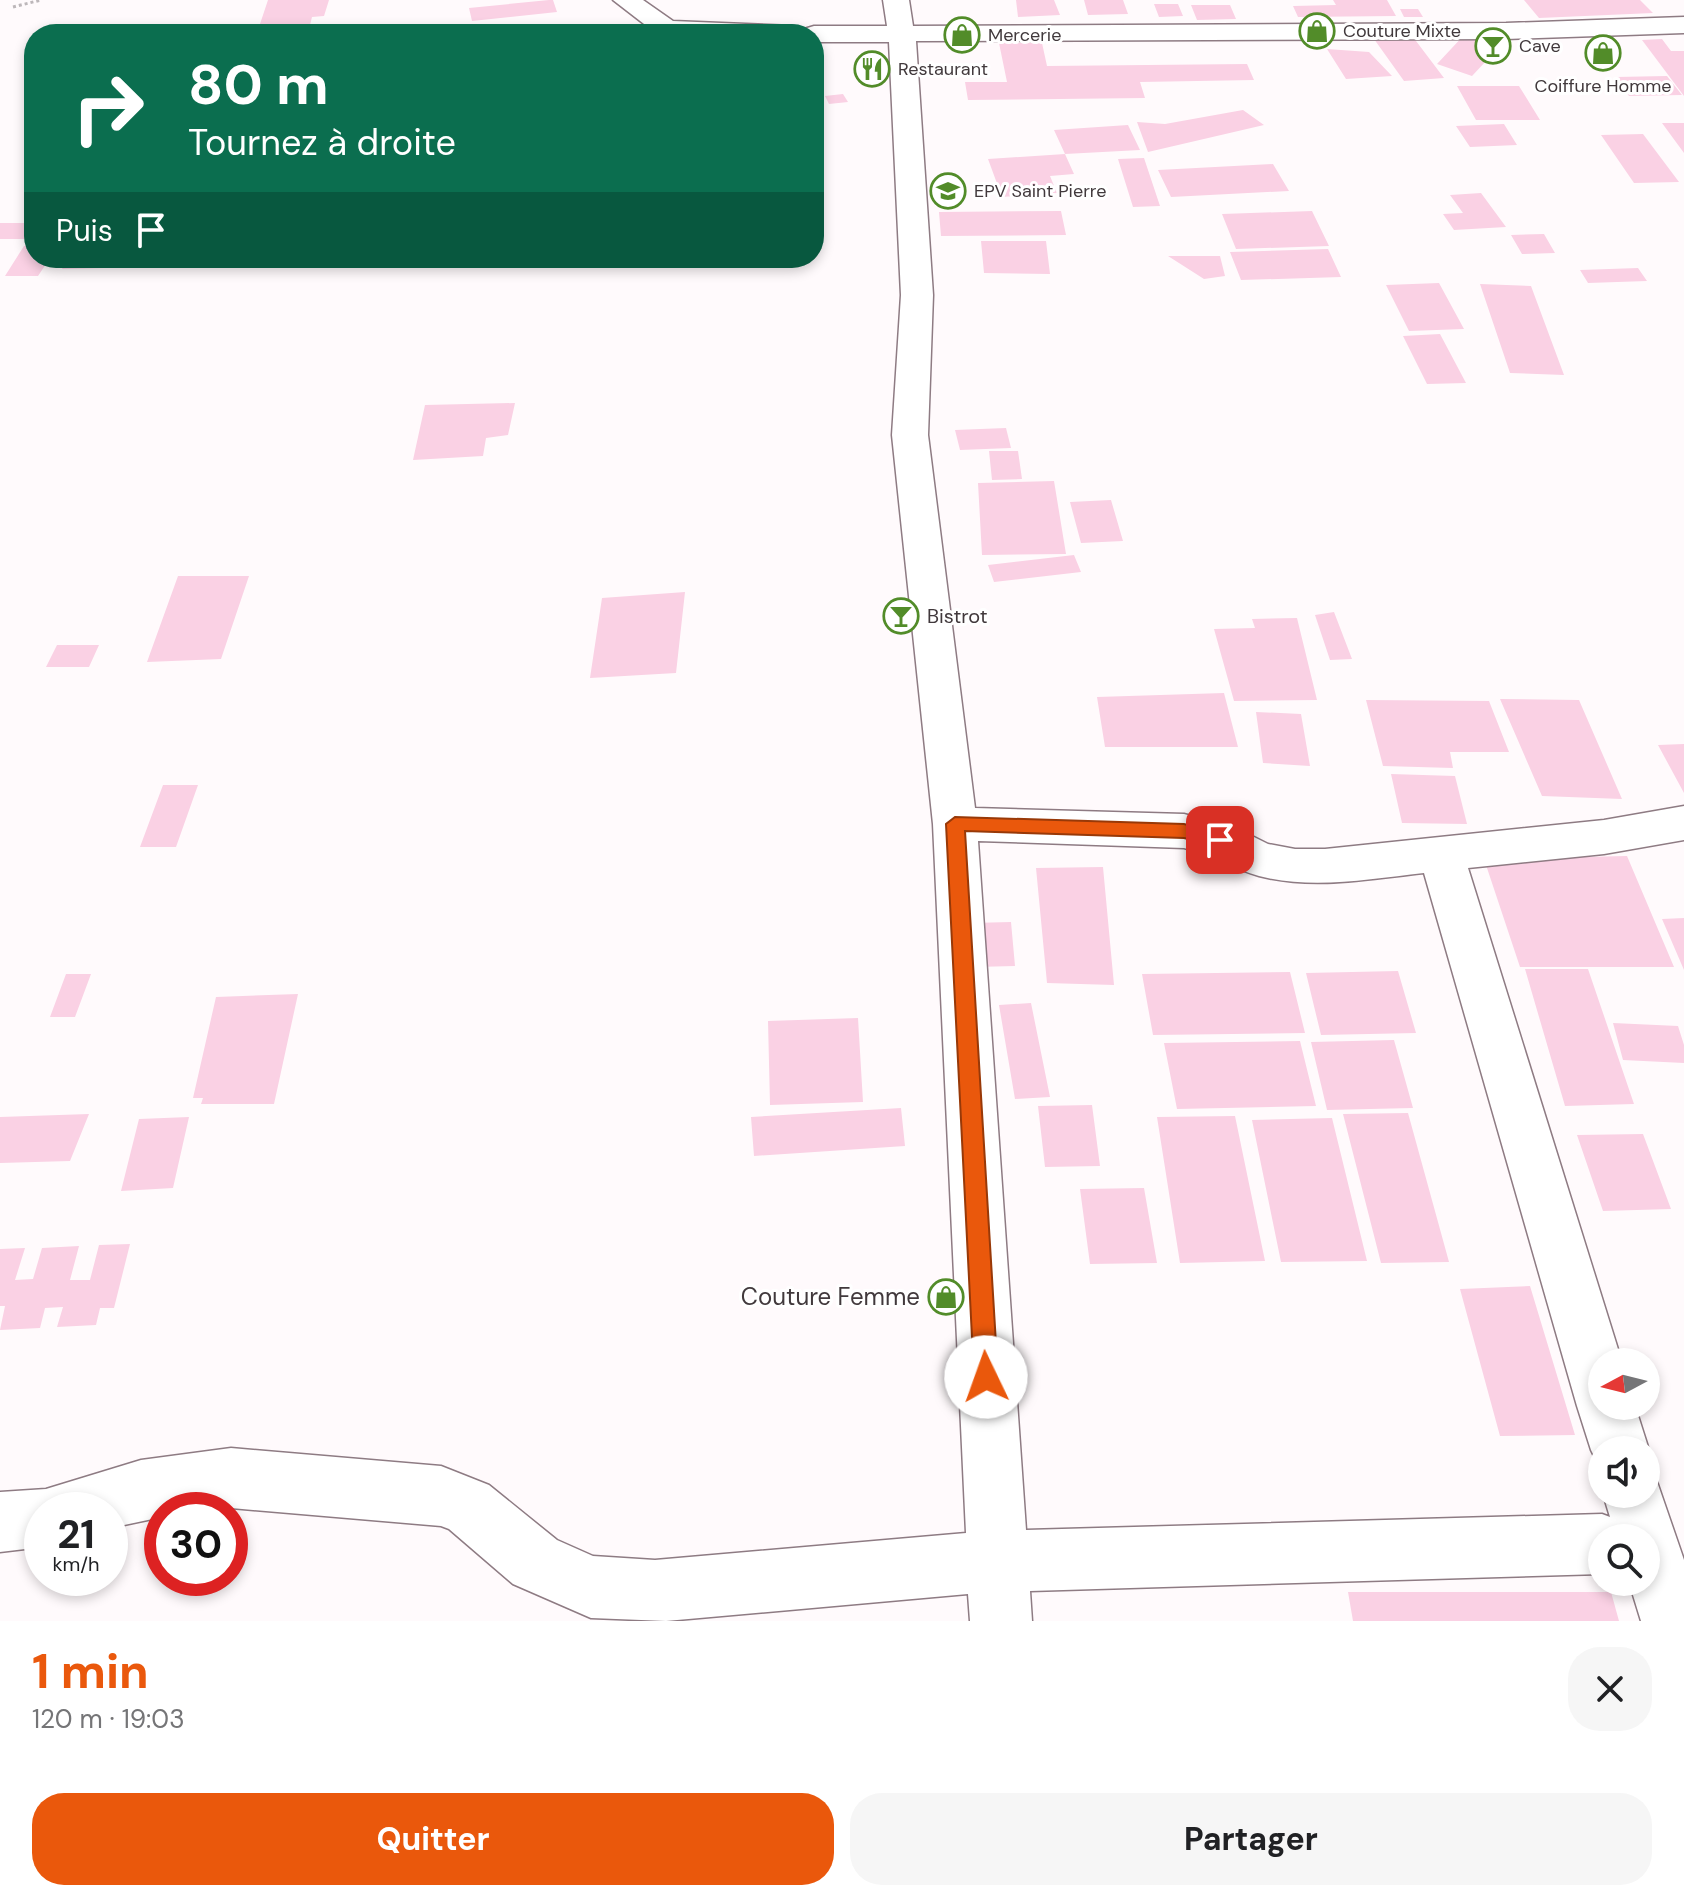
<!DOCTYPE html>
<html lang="fr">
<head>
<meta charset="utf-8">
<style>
  :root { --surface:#fff; --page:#f6f6f6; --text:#202124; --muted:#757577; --accent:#ea580c }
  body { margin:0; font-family:"DM Sans",sans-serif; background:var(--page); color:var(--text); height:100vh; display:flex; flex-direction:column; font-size:30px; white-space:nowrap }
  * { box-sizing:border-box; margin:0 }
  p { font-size:26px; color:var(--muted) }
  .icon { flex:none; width:44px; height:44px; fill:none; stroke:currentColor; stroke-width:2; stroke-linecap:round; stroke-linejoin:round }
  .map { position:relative; height:1621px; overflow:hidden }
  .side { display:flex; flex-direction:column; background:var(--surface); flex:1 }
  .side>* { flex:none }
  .hud { position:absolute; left:24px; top:24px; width:800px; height:244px; border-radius:32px; box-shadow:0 4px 12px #0003; background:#0b6e4f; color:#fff; overflow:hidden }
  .needle { width:52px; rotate:263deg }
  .tools { position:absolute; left:1588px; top:1348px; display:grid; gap:16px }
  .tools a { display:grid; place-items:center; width:72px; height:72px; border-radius:50%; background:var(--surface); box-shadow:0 4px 12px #0003; font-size:40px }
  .speed { position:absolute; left:24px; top:1492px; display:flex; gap:16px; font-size:40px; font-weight:700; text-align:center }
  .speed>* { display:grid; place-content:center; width:104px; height:104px; border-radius:50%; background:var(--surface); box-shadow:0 4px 12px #0003; line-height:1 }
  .speed small { font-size:20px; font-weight:400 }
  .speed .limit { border:12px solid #d22; background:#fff; color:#111 }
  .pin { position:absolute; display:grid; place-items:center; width:68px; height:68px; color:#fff; margin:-34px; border-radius:16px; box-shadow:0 4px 12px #0006 }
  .me { position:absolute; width:88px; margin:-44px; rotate:357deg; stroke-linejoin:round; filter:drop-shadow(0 0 6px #0008) }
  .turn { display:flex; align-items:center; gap:28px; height:168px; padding:0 32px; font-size:36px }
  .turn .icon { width:104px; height:104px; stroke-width:2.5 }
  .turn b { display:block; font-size:56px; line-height:68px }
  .then { display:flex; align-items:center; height:76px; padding:0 32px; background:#0003; gap:16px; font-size:30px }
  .round { display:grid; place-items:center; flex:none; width:84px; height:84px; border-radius:32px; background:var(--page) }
  .summary { display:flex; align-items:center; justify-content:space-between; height:136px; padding:0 32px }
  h1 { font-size:48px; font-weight:700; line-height:60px; color:var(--accent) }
  .action { display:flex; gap:16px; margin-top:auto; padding:16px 32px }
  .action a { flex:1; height:92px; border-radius:32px; background:var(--accent); color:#fff; font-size:32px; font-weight:700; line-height:92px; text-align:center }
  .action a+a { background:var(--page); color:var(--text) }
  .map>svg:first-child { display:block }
</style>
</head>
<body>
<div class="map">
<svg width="1684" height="1621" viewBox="0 0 1684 1621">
  <rect width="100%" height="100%" fill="#fffafc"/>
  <path fill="#fad1e4" d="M268 0H329L324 16 312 17 310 25 259 27Z
    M549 0H553L557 12 472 21 469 8Z
    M1016 0H1054L1060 15 1018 17Z
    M1084 0H1123L1128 14 1088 15Z
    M1333 0H1387L1396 16 1298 17 1293 6 1336 5Z
    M1524 0H1640L1653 13 1539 18Z
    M1154 4H1178L1183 16 1159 17Z
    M1191 5H1230L1236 19 1197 20Z
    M1400 9H1418L1423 17H1404Z
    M210 25H256L251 34H205Z
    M1465 34 1502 44 1472 76 1437 64Z
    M1413 37 1444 78 1404 81 1374 39Z
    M1662 39 1671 51H1684V96L1642 40Z
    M999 43H1042L1047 66 1247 64 1254 80 1140 82 1145 98 968 100 965 82H1007Z
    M1327 49 1369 52 1392 76 1346 79Z
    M1667 76 1682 95 1629 96 1625 90H1640L1638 86H1622L1616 77Z
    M1457 86H1519L1540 120H1476Z
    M843 94 848 102 829 104 825 96Z
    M1243 110 1264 125 1148 152 1137 122 1165 124Z
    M1662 123H1684V153Z
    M1504 124 1517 145 1470 147 1456 126Z
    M1128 125 1140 150 1065 154 1054 130Z
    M1643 134 1679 182 1634 183 1601 135Z
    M1065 154 1074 174 1050 176 1057 193 1002 197 988 159Z
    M1144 158 1160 206 1133 207 1118 159Z
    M1273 164 1289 191 1171 197 1158 170Z
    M1481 193 1506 227 1454 230 1443 214 1463 213 1450 195Z
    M1061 211 1066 235 941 236 939 212Z
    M1312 211 1329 246 1236 249 1222 214Z
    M0 223H34V239H0Z
    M1544 234 1555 253 1522 254 1511 235Z
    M981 241H1046L1050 274 984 273Z
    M24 246H34V258H50L38 276H5Z
    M1328 249 1341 277 1241 280 1230 252Z
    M1168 256H1220L1225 276 1204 279Z
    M67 258H193L188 266 62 269Z
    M1638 268 1647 281 1588 283 1580 270Z
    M1439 283 1464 329 1409 331 1386 285Z
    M1480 284 1531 286 1564 375 1510 373Z
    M1440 334 1466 383 1427 384 1403 336Z
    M515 403 508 435 486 438 483 456 413 460 425 405Z
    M1006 428 1011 448 960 450 955 430Z
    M989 451H1018L1022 479 992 480Z
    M1054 481 1066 554 982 555 978 483Z
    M1111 500 1123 541 1081 543 1070 502Z
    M1074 555 1081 572 994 582 988 565Z
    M178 576H249L221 659 147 662Z
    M685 592 676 673 590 678 602 598Z
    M1334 612 1352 659 1330 660 1315 615Z
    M1297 618 1317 700 1234 701 1214 629 1255 628 1252 619Z
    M57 645H99L89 667H46Z
    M1224 693 1238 747H1105L1097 697Z
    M1500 699 1579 700 1622 799 1542 796Z
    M1366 700 1489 701 1509 752H1450L1453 768 1383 766Z
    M1256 712 1301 714 1310 766 1263 763Z
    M1684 744V793L1658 745Z
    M1391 774 1455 776 1467 824 1402 823Z
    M163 785H198L176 847H140Z
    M1627 856 1674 967H1520L1484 859Z
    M1103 867 1114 985 1047 983 1036 868Z
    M1684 918V970L1662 919Z
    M1011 922 1015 966 975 967 971 923Z
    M1525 969H1588L1634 1104 1565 1106Z
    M1398 971 1416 1033 1321 1035 1306 973Z
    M1290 972 1305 1033 1153 1035 1142 974Z
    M66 974H91L75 1017H50Z
    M298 994 274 1104H201L203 1098H193L216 997Z
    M1031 1003 1050 1097 1015 1099 999 1005Z
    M858 1018 863 1102 770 1105 768 1021Z
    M1613 1023 1678 1026 1684 1045V1063L1623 1060Z
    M1394 1040 1413 1108 1327 1110 1311 1042Z
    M1300 1041 1316 1106 1177 1109 1164 1043Z
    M1092 1105 1100 1166 1045 1167 1038 1106Z
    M901 1108 905 1146 754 1156 751 1117Z
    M1408 1113 1449 1262 1381 1263 1343 1114Z
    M89 1114 70 1161 0 1163V1117Z
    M1235 1116 1265 1261 1180 1263 1157 1117Z
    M189 1117 173 1188 121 1191 139 1119Z
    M1332 1118 1367 1261 1281 1262 1252 1120Z
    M1643 1134 1671 1209 1603 1211 1577 1135Z
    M1144 1188 1157 1263 1090 1264 1080 1189Z
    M130 1244 114 1308H100L96 1325 57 1327 63 1307 45 1308 40 1328 0 1330 5 1306H0V1249L25 1248 15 1280 33 1279 42 1248 79 1246 70 1280H90L99 1245Z
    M1530 1286 1575 1435 1500 1436 1460 1289Z
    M1348 1592H1611L1619 1621H1353Z"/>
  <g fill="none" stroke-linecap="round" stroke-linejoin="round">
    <defs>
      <path id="street" d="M613 0H643L673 21 794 26 804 29 814 26H887L883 0H909L913 26 1506 23 1684 17V33L1506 39 916 41 933 295 928 435 975 808 1184 814 1236 828 1268 844 1295 849H1325L1604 820 1684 806V840L1604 854 1468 868 1622 1362H1602V1406H1635L1649 1450 1646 1458V1450H1602V1472L1591 1450 1577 1406 1424 873C1369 879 1313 890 1259 876 1233 869 1210 854 1184 848L978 841 1026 1530 1602 1514 1610 1517 1603 1494H1646V1470L1654 1473 1684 1560V1621H1641L1629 1582H1646V1538H1602V1574L1030 1591 1032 1621H970L968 1594 666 1621 591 1618 513 1584 449 1529 441 1526 231 1508 162 1510V1517L110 1528V1510H42V1547L0 1552V1492L46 1489 141 1460 231 1448 441 1466 489 1485 557 1540 593 1556 655 1560 966 1533 933 824 892 435 901 295 889 42H814V34H657Z"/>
    </defs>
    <use href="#street" stroke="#8e7b83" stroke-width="3"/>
    <path stroke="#bdb7ba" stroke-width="3" stroke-dasharray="3 3" stroke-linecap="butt" d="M13 7 41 0"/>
    <use href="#street" fill="#fff" fill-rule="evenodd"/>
  </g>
  <path fill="#ea580c" stroke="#983908" stroke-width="2" d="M955 817 1184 824 1226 835 1229 840 1220 847 1184 838 965 831 998 1377 994 1385 986 1388 978 1385 974 1377 946 824Z"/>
  <defs>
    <symbol id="shop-ring" viewBox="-11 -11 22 22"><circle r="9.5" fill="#fff" stroke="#528c29" stroke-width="1.5"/><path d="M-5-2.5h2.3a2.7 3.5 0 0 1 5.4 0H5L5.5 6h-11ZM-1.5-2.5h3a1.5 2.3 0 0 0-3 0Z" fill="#528c29"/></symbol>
    <symbol id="bar-ring" viewBox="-11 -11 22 22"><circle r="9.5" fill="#fff" stroke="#528c29" stroke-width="1.5"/><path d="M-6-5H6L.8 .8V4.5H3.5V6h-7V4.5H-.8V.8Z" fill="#528c29"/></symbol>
    <symbol id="restaurant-ring" viewBox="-11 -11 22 22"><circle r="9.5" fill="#fff" stroke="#528c29" stroke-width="1.5"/><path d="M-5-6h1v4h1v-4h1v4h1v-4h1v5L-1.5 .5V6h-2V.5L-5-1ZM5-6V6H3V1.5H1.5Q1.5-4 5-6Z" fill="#528c29"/></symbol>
    <symbol id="school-ring" viewBox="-11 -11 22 22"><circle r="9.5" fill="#fff" stroke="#528c29" stroke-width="1.5"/><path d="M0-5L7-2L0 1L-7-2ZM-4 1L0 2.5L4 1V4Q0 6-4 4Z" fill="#528c29"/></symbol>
  </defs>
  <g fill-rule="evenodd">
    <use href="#shop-ring" x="1297" y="11" width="40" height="40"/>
    <use href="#shop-ring" x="942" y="15" width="40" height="40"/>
    <use href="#bar-ring" x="1473" y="26" width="40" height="40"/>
    <use href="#shop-ring" x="1583" y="33" width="40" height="40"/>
    <use href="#restaurant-ring" x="852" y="49" width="40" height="40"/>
    <use href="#school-ring" x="928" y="171" width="40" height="40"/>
    <use href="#bar-ring" x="881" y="596" width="40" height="40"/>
    <use href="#shop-ring" x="926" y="1277" width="40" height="40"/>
  </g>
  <g text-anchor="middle" stroke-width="6" stroke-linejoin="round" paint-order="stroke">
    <g font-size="18" fill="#41393c" stroke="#fff" text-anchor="start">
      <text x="1343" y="37">Couture Mixte</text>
      <text x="988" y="41">Mercerie</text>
      <text x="1519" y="52">Cave</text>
      <text x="898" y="75">Restaurant</text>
      <text x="1603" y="92" text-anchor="middle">Coiffure Homme</text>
      <text x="974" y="197">EPV Saint Pierre</text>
    </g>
    <g font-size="20" fill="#41393c" stroke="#fff" text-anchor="start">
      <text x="927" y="623">Bistrot</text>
    </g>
    <g font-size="24" fill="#41393c" stroke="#fff" text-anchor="end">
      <text x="920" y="1305">Couture Femme</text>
    </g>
  </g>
</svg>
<div class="tools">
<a><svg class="needle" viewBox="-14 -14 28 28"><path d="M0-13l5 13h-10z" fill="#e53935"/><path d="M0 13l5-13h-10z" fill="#757577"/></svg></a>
<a><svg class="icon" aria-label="sound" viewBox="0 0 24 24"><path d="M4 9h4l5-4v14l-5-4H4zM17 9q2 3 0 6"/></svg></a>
<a><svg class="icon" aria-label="search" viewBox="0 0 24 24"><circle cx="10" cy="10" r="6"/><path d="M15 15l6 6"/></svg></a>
</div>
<div class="speed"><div>21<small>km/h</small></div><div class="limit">30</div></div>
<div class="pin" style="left:1220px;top:840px;background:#d93025"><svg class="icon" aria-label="arrive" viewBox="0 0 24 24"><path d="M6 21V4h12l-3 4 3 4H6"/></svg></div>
<svg class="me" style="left:986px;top:1377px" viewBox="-20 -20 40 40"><circle r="19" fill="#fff"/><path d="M0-13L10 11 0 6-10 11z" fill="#ea580c"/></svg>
<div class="hud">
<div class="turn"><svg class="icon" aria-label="right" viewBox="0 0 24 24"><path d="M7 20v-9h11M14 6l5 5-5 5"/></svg><div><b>80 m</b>Tournez à droite</div></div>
<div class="then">Puis<svg class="icon" aria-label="arrive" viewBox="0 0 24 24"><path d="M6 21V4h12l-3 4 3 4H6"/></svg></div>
</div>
</div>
<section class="side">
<div class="summary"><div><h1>1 min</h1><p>120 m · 19:03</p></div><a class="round"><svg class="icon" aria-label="close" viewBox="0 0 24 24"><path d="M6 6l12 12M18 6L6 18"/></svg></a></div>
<div class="action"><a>Quitter</a><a>Partager</a></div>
</section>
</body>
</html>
